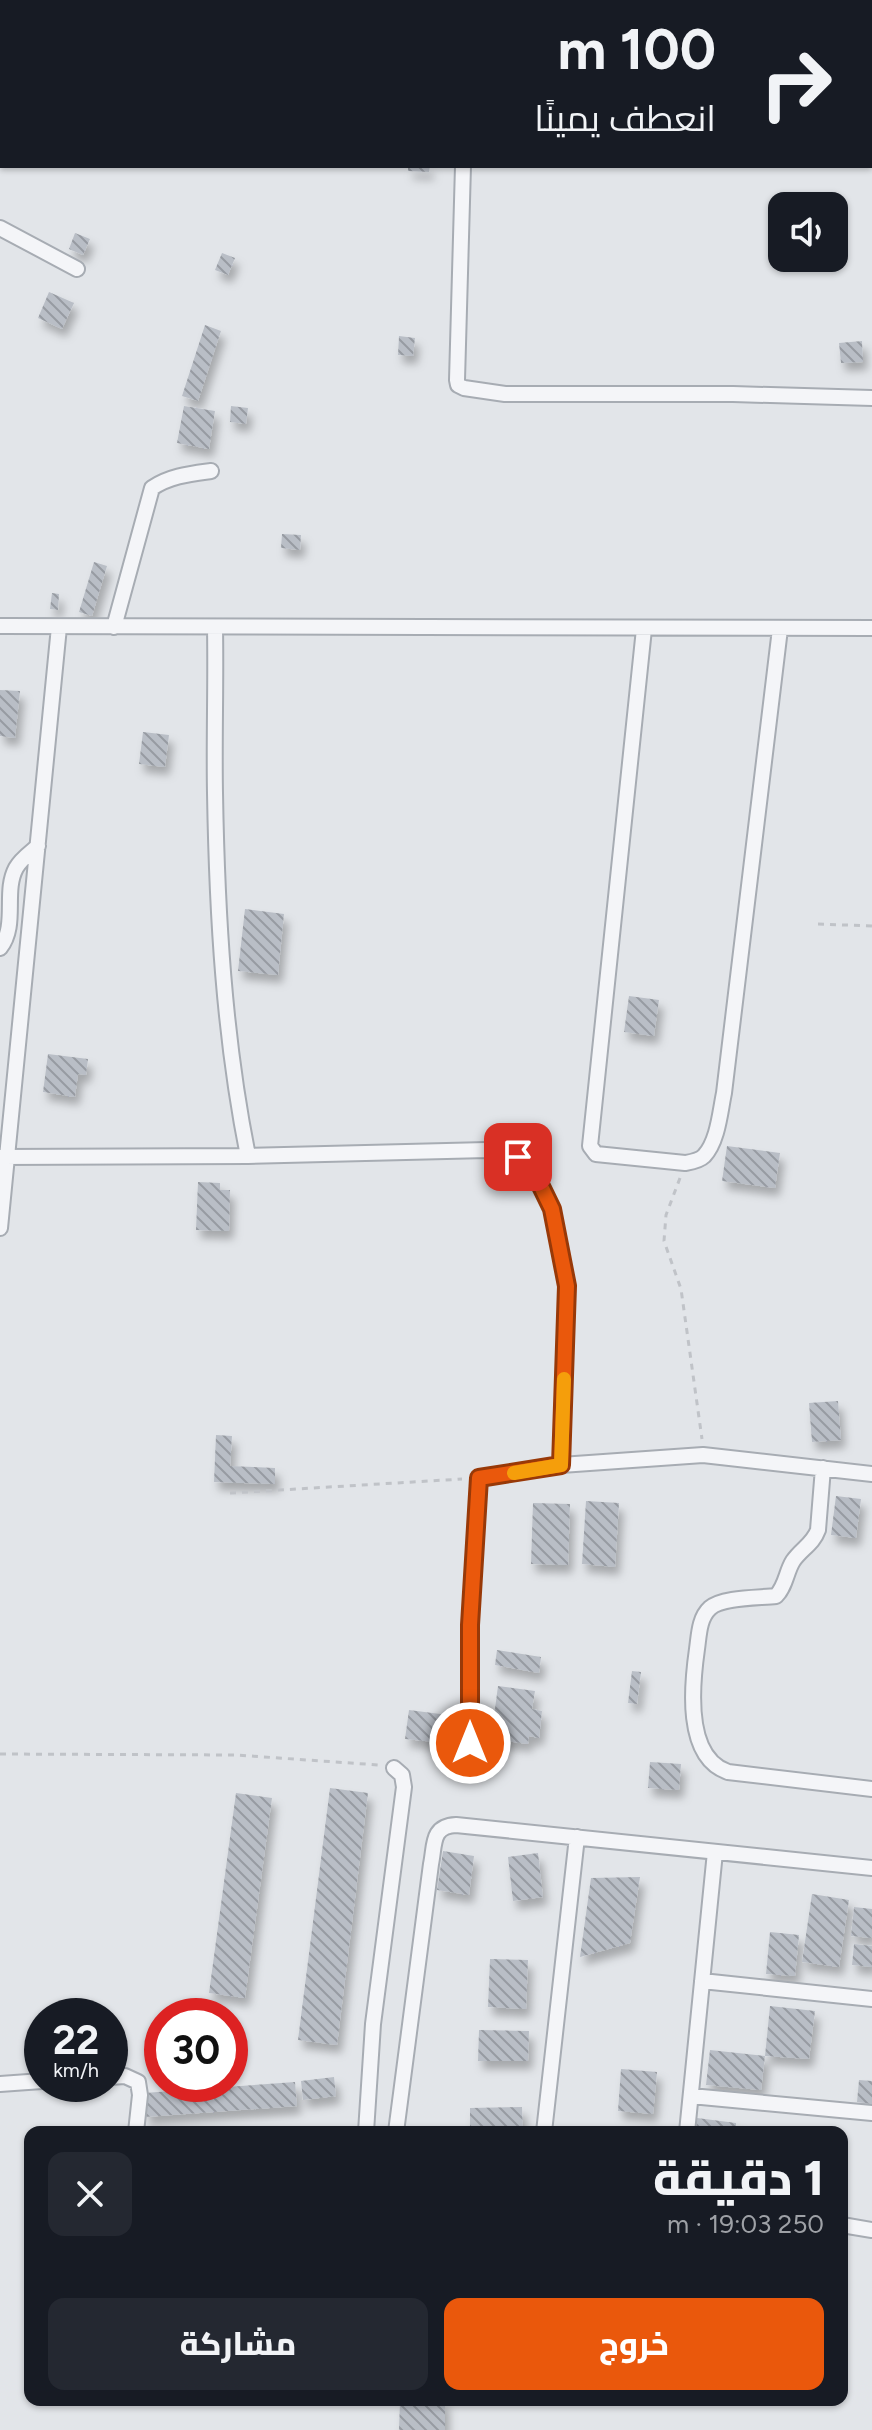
<!DOCTYPE html>
<html lang="ar">
<head>
<meta charset="utf-8">
<style>
  :root { --surface:#171b24; --page:#242831; --text:#f1f3f6; --muted:#9ea1a6; --accent:#ea580c }
  body { margin:0; font-family:Figtree,Cairo,sans-serif; background:var(--page); color:var(--text); direction:rtl; height:100vh; display:flex; flex-direction:column; font-size:30px; white-space:nowrap }
  * { box-sizing:border-box; margin:0 }
  p { font-size:26px; color:var(--muted) }
  .icon { flex:none; width:44px; height:44px; fill:none; stroke:currentColor; stroke-width:2; stroke-linecap:round; stroke-linejoin:round }
  .map { position:relative; flex:1; overflow:hidden; direction:ltr }
  .panel { position:absolute; left:24px; top:2126px; width:824px; height:280px; display:flex; flex-direction:column; background:var(--surface); border-radius:16px; box-shadow:0 2px 6px #0004; direction:rtl }
  .panel>* { flex:none }
  .top-card { position:absolute; left:0px; top:0px; width:872px; height:168px; box-shadow:0 2px 6px #0004; direction:rtl; background:#171b24; color:var(--text); overflow:hidden }
  .buttons { position:absolute; left:768px; top:192px; display:grid; gap:16px }
  .buttons a { display:grid; place-items:center; width:80px; height:80px; border-radius:16px; background:var(--surface); box-shadow:0 2px 6px #0004; font-size:40px }
  .speed { position:absolute; left:24px; top:1998px; display:flex; gap:16px; font-size:40px; font-weight:700; text-align:center }
  .speed>* { display:grid; place-content:center; width:104px; height:104px; border-radius:50%; background:var(--surface); box-shadow:0 2px 6px #0004; line-height:1 }
  .speed small { font-size:20px; font-weight:400 }
  .speed .limit { border:12px solid #d22; background:#fff; color:#111 }
  .pin { position:absolute; display:grid; place-items:center; width:68px; height:68px; color:#fff; margin:-34px; border-radius:16px; box-shadow:0 4px 12px #0006 }
  .me { position:absolute; width:88px; margin:-44px; rotate:0deg; stroke-linejoin:round; filter:drop-shadow(0 0 6px #0008) }
  .turn { display:flex; align-items:center; gap:28px; height:168px; padding:0 24px; font-size:36px }
  .turn .icon { width:104px; height:104px; stroke-width:2.5 }
  .turn b { display:block; font-size:56px; line-height:68px }
  .round { display:grid; place-items:center; flex:none; width:84px; height:84px; border-radius:16px; background:var(--page) }
  .overview { display:flex; align-items:center; justify-content:space-between; height:136px; padding:0 24px }
  h1 { font-size:48px; font-weight:800; line-height:60px }
  .button { display:flex; gap:16px; margin-top:auto; padding:16px 24px }
  .button a { flex:1; height:92px; border-radius:16px; background:var(--accent); color:#fff; font-size:32px; font-weight:800; line-height:92px; text-align:center }
  .button a+a { background:var(--page); color:var(--text) }
  .map>svg:first-child { display:block }
</style>
</head>
<body>
<div class="map">
<svg width="872" height="2430" viewBox="0 0 872 2430">
  <defs>
    <pattern id="building-back-hatch" width="6" height="6" patternUnits="userSpaceOnUse" patternTransform="scale(2)"><rect width="6" height="6" fill="#b9bec6"/><path d="M-1 5l2 2M0 0l6 6M5-1l2 2" fill="none" stroke="#979ba2"/></pattern>
    <filter id="shadow"><feDropShadow dx="4.5" dy="8" stdDeviation="4" flood-color="#0004"/></filter>
  </defs>
  <rect width="100%" height="100%" fill="#e2e5e9"/>
  <path fill="url(#building-back-hatch)" filter="url(#shadow)" d="M408 166H430L429 172 408 171Z
    M75 233 90 239 83 255 69 249Z
    M222 253 235 258 228 275 215 270Z
    M49 292 74 303 62 329 38 318Z
    M205 325 221 331 198 401 182 396Z
    M399 336 415 338 413 356 398 355Z
    M862 341 863 362 841 363 839 343Z
    M184 406 215 411 209 449 177 443Z
    M231 406 248 408 246 424 230 422Z
    M282 534 301 535 300 550 281 548Z
    M94 562 107 566 92 616 79 612Z
    M52 593 59 594 58 610 50 609Z
    M0 690 20 691 15 738 0 736Z
    M143 732 169 735 165 767 139 764Z
    M245 909 284 914 278 975 238 971Z
    M629 996 659 1000 654 1036 624 1032Z
    M48 1054 88 1059 86 1075 78 1074 75 1097 43 1092Z
    M727 1146 780 1153 775 1188 722 1181Z
    M198 1182 220 1183V1190H230L229 1231 196 1230Z
    M838 1401 841 1440 812 1442 809 1403Z
    M216 1435 232 1436 230 1466 275 1468V1484L214 1482Z
    M836 1496 861 1499 856 1538 831 1535Z
    M586 1501 619 1503 615 1567 582 1564Z
    M533 1503 570 1504 568 1565 531 1564Z
    M497 1650 541 1657 539 1673 495 1665Z
    M632 1671 641 1672 637 1704 628 1703Z
    M498 1686 535 1691 532 1709 542 1711 539 1738 529 1736 528 1744 491 1739Z
    M409 1710 448 1715 445 1743 405 1739Z
    M650 1762 681 1764 679 1790 648 1788Z
    M330 1788 368 1793 337 2045 298 2040Z
    M236 1793 272 1798 245 1998 209 1993Z
    M443 1851 474 1856 469 1895 437 1890Z
    M538 1853 543 1897 513 1901 508 1857Z
    M640 1877 630 1943 580 1957 591 1878Z
    M812 1894 849 1900 839 1967 802 1962Z
    M854 1907 872 1909V1938L851 1936Z
    M770 1932 799 1935 795 1976 766 1974Z
    M854 1944 872 1946V1967L852 1965Z
    M490 1959 528 1960 526 2009 488 2007Z
    M770 2006 815 2011 809 2059 765 2056Z
    M479 2030 529 2031 528 2061H478Z
    M710 2050 765 2056 761 2090 706 2085Z
    M621 2069 657 2072 653 2114 618 2111Z
    M334 2077 336 2096 303 2100 301 2081Z
    M859 2080 872 2081V2104L857 2102Z
    M295 2082 297 2106 145 2117 144 2093Z
    M522 2107 523 2132H470V2108Z
    M697 2118 736 2123V2132H696Z
    M609 2129H652V2132H609Z
    M400 2400H445V2430H399Z"/>
  <g fill="none" stroke-linecap="round" stroke-linejoin="round">
    <defs>
      <path id="street" d="M117 0 120 2
        M42 2 43 0
        M532 2 533 0
        M0 84 2 80
        M463 166 457 380 458 385 464 388 505 394H733L872 398
        M0 228 77 269
        M0 626 872 628
        M114 627 152 488C170 476 189 474 211 471
        M215 628C216 683 214 738 215 793 217 914 224 1037 248 1156
        M644 629 590 1146 596 1154 685 1163C691 1162 699 1161 704 1156 718 1141 720 1112 724 1093L780 629
        M0 948C18 925 3 892 16 868 21 859 30 853 38 846
        M0 1157 248 1156 487 1150 518 1157 535 1174 552 1209 567 1286 561 1465
        M0 1228 59 627
        M823 1468 818 1530C813 1544 801 1549 793 1561 786 1572 786 1586 776 1596 760 1598 722 1597 710 1608 699 1618 699 1635 697 1649 692 1684 684 1757 728 1772L872 1789
        M470 1743V1625L479 1478 561 1465 703 1455 872 1474
        M702 1981 872 1999
        M110 2077 125 2076 138 2082 140 2095 136 2132
        M0 2084 42 2081
        M691 2096 872 2113
        M366 2132 373 2024 404 1787 402 1775 394 1768
        M396 2132 431 1864C435 1845 431 1826 456 1825L872 1868
        M544 2132 577 1837
        M687 2132 715 1852
        M842 2225 872 2230"/>
    </defs>
    <use href="#street" stroke="#a7acb3" stroke-width="18"/>
    <path stroke="#c0c3c8" stroke-width="3" stroke-dasharray="6 6" stroke-linecap="butt" d="M818 924 872 926
      M680 1178 666 1215 664 1241 681 1289 702 1439
      M230 1493 462 1479
      M0 1754 236 1755 379 1765"/>
    <use href="#street" stroke="#f4f5f8" stroke-width="14"/>
  </g>
  <g fill="none" stroke-linecap="round" stroke-linejoin="round">
    <defs>
      <path id="route" d="M470 1743V1625L479 1478 561 1465 567 1286 552 1209 535 1174 518 1157"/>
    </defs>
    <use href="#route" stroke="#983908" stroke-width="20"/>
    <use href="#route" stroke="#ea580c" stroke-width="14"/>
    <path stroke="#f59e0b" stroke-width="14" d="M514 1473 561 1465 564 1379"/>
  </g>
</svg>
<div class="buttons">
<a><svg class="icon" aria-label="sound" viewBox="0 0 24 24"><path d="M4 9h4l5-4v14l-5-4H4zM17 9q2 3 0 6"/></svg></a>
</div>
<div class="speed"><div>22<small>km/h</small></div><div class="limit">30</div></div>
<div class="pin" style="left:518px;top:1157px;background:#d93025"><svg class="icon" aria-label="arrive" viewBox="0 0 24 24"><path d="M6 21V4h12l-3 4 3 4H6"/></svg></div>
<svg class="me" style="left:470px;top:1743px" viewBox="-20 -20 40 40"><circle r="17" fill="#ea580c" stroke="#fff" stroke-width="3"/><path d="M0-11L8 9 0 5-8 9z" fill="#fff"/></svg>
<div class="top-card">
<div class="turn"><svg class="icon" aria-label="right" viewBox="0 0 24 24"><path d="M7 20v-9h11M14 6l5 5-5 5"/></svg><div><b>100 m</b>انعطف يمينًا</div></div>
</div>
<section class="panel">
<div class="overview"><div><h1>1 دقيقة</h1><p>250 m · 19:03</p></div><a class="round"><svg class="icon" aria-label="close" viewBox="0 0 24 24"><path d="M6 6l12 12M18 6L6 18"/></svg></a></div>
<div class="button"><a>خروج</a><a>مشاركة</a></div>
</section>
</div>
</body>
</html>
